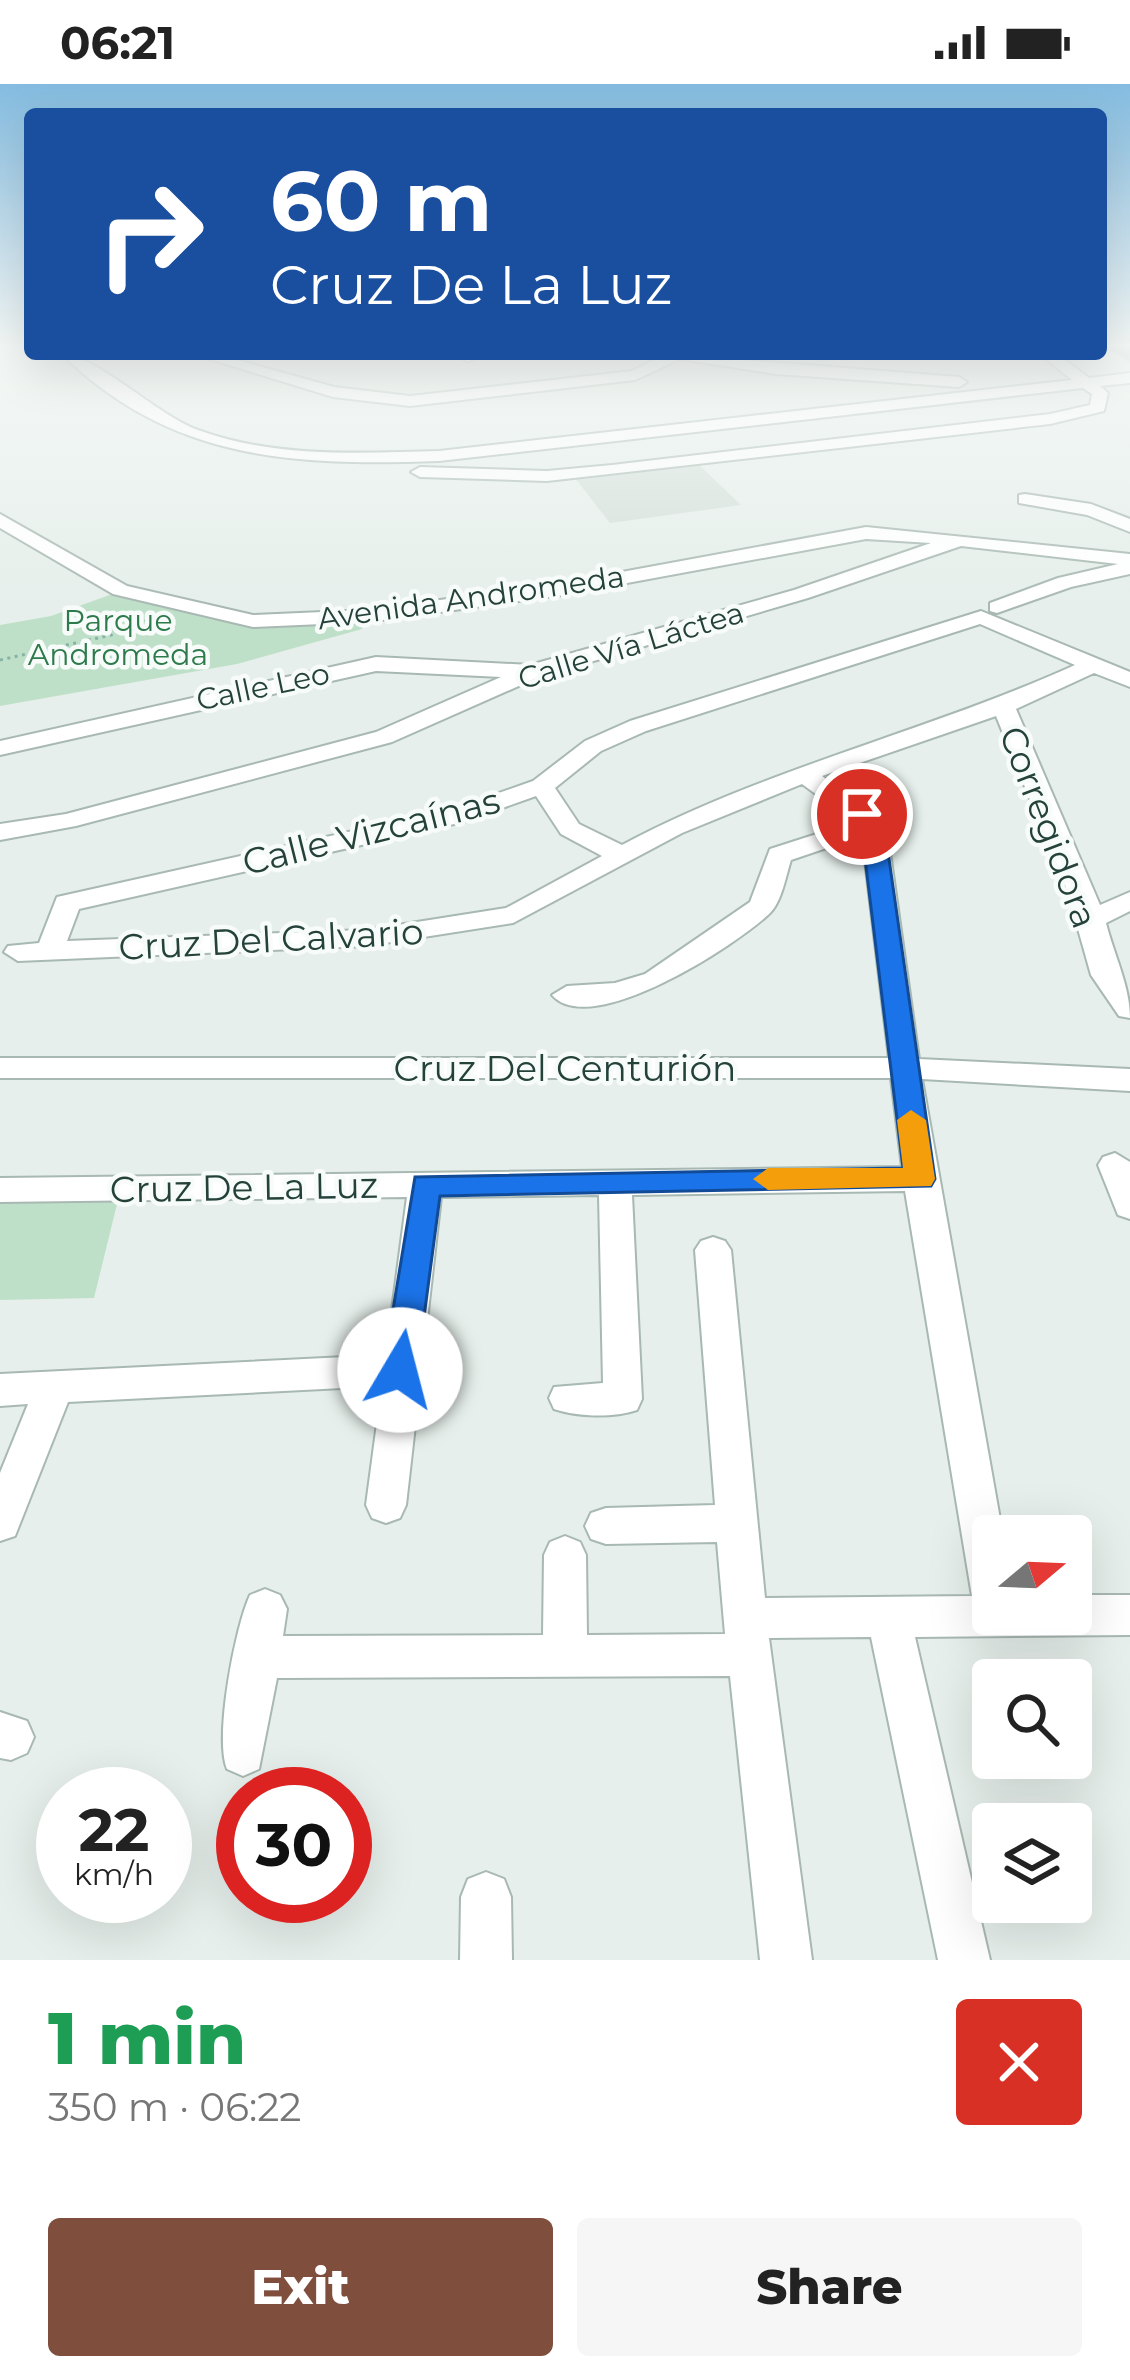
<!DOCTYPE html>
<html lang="en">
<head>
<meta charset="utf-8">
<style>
  :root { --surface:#fff; --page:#f6f6f6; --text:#222; --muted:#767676; --accent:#804e3d }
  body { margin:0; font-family:Montserrat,sans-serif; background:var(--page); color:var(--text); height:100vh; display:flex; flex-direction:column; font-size:45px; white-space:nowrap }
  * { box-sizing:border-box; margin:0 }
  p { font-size:39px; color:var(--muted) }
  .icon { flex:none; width:66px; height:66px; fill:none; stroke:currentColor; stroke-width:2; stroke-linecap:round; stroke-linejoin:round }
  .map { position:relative; height:1876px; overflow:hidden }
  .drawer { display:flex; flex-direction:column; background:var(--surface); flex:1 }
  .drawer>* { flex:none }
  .banner { position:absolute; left:24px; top:24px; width:1083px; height:252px; border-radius:12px; box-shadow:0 12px 48px #0002; background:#1a4fa0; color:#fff; overflow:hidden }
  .needle { width:78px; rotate:71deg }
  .buttons { position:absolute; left:972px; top:1431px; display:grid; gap:24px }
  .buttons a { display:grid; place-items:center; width:120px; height:120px; border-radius:12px; background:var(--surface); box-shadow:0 12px 48px #0002; font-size:60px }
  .speed { position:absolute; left:36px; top:1683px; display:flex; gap:24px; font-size:60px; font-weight:700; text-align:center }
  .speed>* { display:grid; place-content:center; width:156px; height:156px; border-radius:50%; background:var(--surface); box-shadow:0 12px 48px #0002; line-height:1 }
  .speed small { font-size:30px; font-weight:400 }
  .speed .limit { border:18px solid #d22; background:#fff; color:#111 }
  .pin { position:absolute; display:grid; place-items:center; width:102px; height:102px; color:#fff; margin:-51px; border:6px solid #fff; border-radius:50%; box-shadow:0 3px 12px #0007 }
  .me { position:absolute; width:132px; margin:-66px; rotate:8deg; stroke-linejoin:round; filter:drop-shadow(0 0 9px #0008) }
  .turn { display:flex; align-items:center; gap:42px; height:252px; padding:0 48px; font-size:54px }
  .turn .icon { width:156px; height:156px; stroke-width:2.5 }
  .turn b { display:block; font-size:84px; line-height:102px }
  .round { display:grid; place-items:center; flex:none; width:126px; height:126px; border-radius:12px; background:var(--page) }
  .overview { display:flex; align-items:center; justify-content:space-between; height:204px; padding:0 48px }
  h1 { font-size:72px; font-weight:800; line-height:90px; color:#1e9e55 }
  .cta { display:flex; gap:24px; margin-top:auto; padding:24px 48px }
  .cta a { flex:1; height:138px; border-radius:12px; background:var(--accent); color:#fff; font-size:48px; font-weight:800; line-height:138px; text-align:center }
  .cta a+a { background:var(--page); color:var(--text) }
  .status { display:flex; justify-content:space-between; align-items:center; height:84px; padding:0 60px; background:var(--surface); direction:ltr }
  .status svg { height:33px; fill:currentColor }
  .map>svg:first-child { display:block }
</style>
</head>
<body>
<div class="status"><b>06:21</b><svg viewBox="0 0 49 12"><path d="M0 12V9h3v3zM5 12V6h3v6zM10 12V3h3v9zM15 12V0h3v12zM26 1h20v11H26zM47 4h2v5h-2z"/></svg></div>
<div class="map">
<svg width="1130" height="1876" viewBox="0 0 1130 1876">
  <rect width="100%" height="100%" fill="#e6efeb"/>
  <path fill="#d4dfda" d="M698 380 741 421 610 439 575 394Z"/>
  <path fill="#bfe0c8" d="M118 508 248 539 364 537 362 545 237 580 0 622V541L51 532Z
    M118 1116 94 1214 0 1216V1117Z"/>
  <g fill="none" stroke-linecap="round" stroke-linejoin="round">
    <defs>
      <path id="minor" d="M62 270C94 270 157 331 198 346 274 374 360 369 439 367L1072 296 1040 270H1057L1089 294 1130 289V299L1100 302 1108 309 1104 327 1050 340 547 397 420 393 411 388 420 383 547 387 612 381 1050 330 1090 321 1092 310 1083 304 439 377C295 382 170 377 62 270Z
        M193 270H216L334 303 410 312 632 287 666 270 959 293 967 298 959 303 776 290 680 275 635 296 410 322 333 313Z
        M464 270H483L468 278 461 274Z
        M1025 410 1091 420 1130 435V448L1087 431 1019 419V411Z
        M0 430 127 502 253 531 368 526 562 499 866 443 1130 470V490L1071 503 997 529 990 527V519L1058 494 1118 480 961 462 808 514 539 593 392 658 76 742 0 756V740L66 730 376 648 501 593 376 587 0 671V657L376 573 530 581 794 506 931 459 866 455 562 511 368 538 253 543 113 510 0 444Z
        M981 527 1130 588V603L1094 589 1016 625 1100 821 1130 808V827L1106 839C1114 871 1130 902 1130 934L1119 932 1091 891 1067 806 996 632 822 692 886 740 919 975 1130 985V1007L922 995 1003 1452H993V1530H1071V1511H1130V1551L915 1553 990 1876H938L871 1553 769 1554 812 1876H760L730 1592 277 1594 259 1685 243 1692 227 1685C214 1654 235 1543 250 1511L265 1505 280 1511 287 1525 283 1552 543 1551 544 1471 550 1458 565 1452 580 1458 586 1471 587 1551 725 1550 717 1458 606 1460 591 1455 585 1442 591 1429 606 1424 715 1421 695 1166 701 1157 713 1153 725 1157 731 1166 765 1514 972 1512 905 1107 632 1111 642 1315 637 1326C613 1334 578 1333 554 1325L549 1314 554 1303 603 1299 599 1111 441 1113 406 1421 400 1434 386 1439 372 1434 366 1421 382 1302 68 1318 15 1452 0 1457V1389L28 1320 0 1322V1290L386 1271 407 1113 0 1118V1094L902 1083 891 994H0V974H889L862 752 791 776C786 791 782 817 770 829 738 860 591 956 552 911L567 902 615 899 645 890 750 818 770 765 854 738 802 700 682 749 513 839 366 862 18 877 4 868 8 862 39 859 57 813 456 724 533 697 585 657 630 637ZM980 540 1075 581C927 648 766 684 622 761L579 740 555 704 601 667 646 647ZM536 712 561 750 602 772 506 824 366 846 67 857 79 825 463 738Z
        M1115 1069 1130 1078V1135L1118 1131 1098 1081 1103 1073Z
        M0 1628 27 1637 34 1653 27 1669 11 1676 0 1674Z
        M486 1788 504 1795 511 1813 512 1876H460L461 1813 468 1795Z"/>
      <path id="major" d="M1103 261 1130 264V277Z"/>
    </defs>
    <use href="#minor" stroke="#a8b8b2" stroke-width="4"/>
    <use href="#major" stroke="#c2cac8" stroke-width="4"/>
    <path stroke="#86b3a5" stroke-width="3" stroke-dasharray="3 4.5" stroke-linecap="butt" d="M0 576 111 551 155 533"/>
    <use href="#minor" fill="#fff" fill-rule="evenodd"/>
    <use href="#major" fill="#6aa596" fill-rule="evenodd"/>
  </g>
  <linearGradient id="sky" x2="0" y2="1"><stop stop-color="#84bce0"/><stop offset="0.5" stop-color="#f4f8f6"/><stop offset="1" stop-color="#f4f8f6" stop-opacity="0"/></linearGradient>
  <rect width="1130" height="523" fill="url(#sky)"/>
  <path fill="#1a73e8" stroke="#114b97" stroke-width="3" d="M862 723 884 740 935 1095 931 1102 440 1112 417 1286 412 1296H388L383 1286 415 1093 903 1084 861 742 851 730Z"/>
  <path fill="#f59e0b" d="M911 1026 926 1036 935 1095 931 1102 768 1106 753 1095 768 1084H903L897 1036Z"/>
  <g text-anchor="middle" stroke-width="9" stroke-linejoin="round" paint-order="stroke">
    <g font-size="30" fill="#24423a" stroke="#f7fbf9">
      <text transform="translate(471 514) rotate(-8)" y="10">Avenida Andromeda</text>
      <text transform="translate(631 562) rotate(-17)" y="10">Calle Vía Láctea</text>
      <text transform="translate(263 603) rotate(-12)" y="10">Calle Leo</text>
    </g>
    <g font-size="30" fill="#2d7a4b" stroke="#f7fbf9">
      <text x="118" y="547">Parque<tspan x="118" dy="34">Andromeda</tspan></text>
    </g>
    <g font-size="36" fill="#24423a" stroke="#f7fbf9">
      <text transform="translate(1049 743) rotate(69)" y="13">Corregidora</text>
      <text transform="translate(371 747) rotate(-14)" y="13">Calle Vizcaínas</text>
      <text transform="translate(271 855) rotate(-3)" y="13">Cruz Del Calvario</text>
      <text x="565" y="997">Cruz Del Centurión</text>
      <text transform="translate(244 1103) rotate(-1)" y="13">Cruz De La Luz</text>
    </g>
  </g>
</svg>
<div class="buttons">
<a><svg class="needle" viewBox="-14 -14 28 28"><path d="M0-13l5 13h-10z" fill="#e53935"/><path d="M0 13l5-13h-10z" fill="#767676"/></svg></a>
<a><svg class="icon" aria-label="search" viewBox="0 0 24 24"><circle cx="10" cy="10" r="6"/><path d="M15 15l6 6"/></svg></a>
<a><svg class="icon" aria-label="layers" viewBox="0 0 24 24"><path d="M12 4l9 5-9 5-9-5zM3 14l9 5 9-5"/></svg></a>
</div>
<div class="speed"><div>22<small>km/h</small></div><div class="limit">30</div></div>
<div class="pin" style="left:862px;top:730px;background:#d93025"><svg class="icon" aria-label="arrive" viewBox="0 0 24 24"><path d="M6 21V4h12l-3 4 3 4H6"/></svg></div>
<svg class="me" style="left:400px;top:1286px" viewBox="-20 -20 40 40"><circle r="19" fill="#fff"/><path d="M0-13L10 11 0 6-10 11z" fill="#1a73e8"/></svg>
<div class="banner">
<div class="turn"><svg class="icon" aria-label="right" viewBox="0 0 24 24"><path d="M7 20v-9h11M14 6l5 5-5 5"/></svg><div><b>60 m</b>Cruz De La Luz</div></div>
</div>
</div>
<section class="drawer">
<div class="overview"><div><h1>1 min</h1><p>350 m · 06:22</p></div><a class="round" style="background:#d93025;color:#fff"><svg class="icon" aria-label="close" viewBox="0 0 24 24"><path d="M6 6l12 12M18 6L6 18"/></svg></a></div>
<div class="cta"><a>Exit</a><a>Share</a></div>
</section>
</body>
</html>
